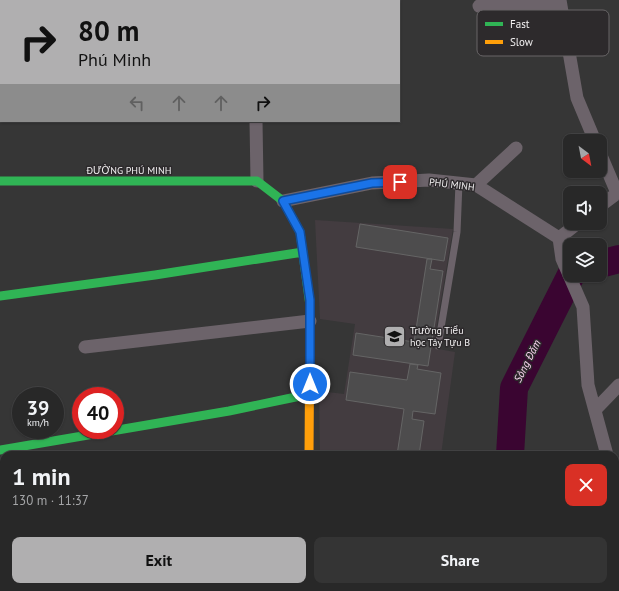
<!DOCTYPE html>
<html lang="en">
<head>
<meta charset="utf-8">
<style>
  :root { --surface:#282828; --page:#343434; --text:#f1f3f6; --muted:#a5a6a8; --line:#444445; --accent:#b0afb0 }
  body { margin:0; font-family:"PT Sans",sans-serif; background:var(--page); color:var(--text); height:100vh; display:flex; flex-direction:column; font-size:15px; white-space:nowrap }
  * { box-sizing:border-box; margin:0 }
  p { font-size:13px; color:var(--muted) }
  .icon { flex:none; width:22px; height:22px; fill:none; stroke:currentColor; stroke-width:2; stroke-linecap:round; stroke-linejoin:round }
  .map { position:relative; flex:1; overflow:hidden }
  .details { position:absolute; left:0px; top:451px; width:619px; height:140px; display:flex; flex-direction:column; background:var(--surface); border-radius:12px 12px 0 0; box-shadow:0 1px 3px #0004,0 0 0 1px var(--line) }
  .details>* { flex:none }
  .hud { position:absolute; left:0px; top:0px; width:400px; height:122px; box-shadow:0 1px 3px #0004,0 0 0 1px var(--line); background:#b0afb0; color:#111; overflow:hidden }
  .needle { width:26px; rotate:148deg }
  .tools { position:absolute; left:563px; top:134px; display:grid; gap:8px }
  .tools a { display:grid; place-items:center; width:44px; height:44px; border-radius:8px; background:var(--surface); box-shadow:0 1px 3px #0004,0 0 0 1px var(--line); font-size:20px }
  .speed { position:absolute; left:12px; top:387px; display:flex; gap:8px; font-size:20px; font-weight:700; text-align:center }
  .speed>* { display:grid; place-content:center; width:52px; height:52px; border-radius:50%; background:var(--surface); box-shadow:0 1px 3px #0004,0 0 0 1px var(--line); line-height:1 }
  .speed small { font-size:10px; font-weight:400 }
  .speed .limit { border:6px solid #d22; background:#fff; color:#111 }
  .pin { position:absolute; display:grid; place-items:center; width:34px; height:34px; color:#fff; margin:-17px; border-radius:8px; box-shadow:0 2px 6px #0006 }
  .me { position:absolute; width:44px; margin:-22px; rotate:0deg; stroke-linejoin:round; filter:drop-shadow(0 0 3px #0008) }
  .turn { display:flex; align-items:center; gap:14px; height:84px; padding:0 12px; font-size:18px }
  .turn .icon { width:52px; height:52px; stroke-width:2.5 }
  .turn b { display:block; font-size:28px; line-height:34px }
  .lanes { display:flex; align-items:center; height:38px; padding:0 12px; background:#0003; justify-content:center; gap:20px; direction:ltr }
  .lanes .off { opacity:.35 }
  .round { display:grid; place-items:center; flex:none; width:42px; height:42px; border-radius:8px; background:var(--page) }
  .overview { display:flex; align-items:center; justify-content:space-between; height:68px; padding:0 12px }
  h1 { font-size:24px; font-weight:600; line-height:30px }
  .cta { display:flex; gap:8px; margin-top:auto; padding:8px 12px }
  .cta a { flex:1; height:46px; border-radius:8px; background:var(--accent); color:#111; font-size:16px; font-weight:600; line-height:46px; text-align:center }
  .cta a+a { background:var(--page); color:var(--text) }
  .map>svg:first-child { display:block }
</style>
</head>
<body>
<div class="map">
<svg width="619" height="591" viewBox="0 0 619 591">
  <rect width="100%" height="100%" fill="#363636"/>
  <path fill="#433c40" d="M315 220 453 229 433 348 455 352 441 455H320L319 391 344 394 355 324 320 319Z"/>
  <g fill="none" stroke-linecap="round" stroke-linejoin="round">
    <path stroke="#3a0531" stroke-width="28" d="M600 264 619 259
      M510 455 514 388 571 275
      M495 591V587"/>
  </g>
  <path fill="#4d4c4d" stroke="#656565" d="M360 224 448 238 444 261 356 247Z
    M427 259H432L430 269 443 271 428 366 353 355 356 333 414 342Z
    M410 364 418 365 417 369 441 373 435 414 413 411 412 419 424 421 419 455H397L404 409 346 400 350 372 407 380Z"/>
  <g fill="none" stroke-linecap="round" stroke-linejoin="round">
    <path stroke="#6c636a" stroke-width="7" d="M438 346 457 232 459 183"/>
    <path stroke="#6c636a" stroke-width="13" d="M250 0V1
      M560 0 577 98 595 141
      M479 6 561 5
      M256 121 257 181
      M600 153 617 193
      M476 185 516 148
      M283 201 372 183 429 180 476 185 559 238
      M600 206 619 192
      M559 238 562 259 583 307 588 385 607 455
      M559 238 578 223
      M85 347 310 321
      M595 410 619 385
      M615 482 619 496"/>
    <path stroke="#30b455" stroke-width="9" d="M0 181H257L283 201 300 232 310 306
      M0 296 155 275 303 252
      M0 450 229 411 310 394
      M307 587V591"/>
    <path stroke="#ff9f0a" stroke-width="9" d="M309 455 310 306"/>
  </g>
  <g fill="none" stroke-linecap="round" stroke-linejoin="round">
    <defs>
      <path id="route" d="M310 384V300L300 232 283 201 372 183 400 182"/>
    </defs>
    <use href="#route" stroke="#114b97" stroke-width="10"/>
    <use href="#route" stroke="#1a73e8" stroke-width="7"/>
  </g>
  <defs>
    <symbol id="school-square" viewBox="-11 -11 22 22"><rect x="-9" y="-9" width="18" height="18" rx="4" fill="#b0afb0" stroke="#2d2a2c"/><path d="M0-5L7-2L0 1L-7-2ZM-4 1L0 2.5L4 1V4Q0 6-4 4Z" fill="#111"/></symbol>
  </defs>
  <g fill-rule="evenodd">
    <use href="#school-square" x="382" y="324" width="25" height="25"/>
  </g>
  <g text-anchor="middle" stroke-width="3" stroke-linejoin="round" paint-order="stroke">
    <g font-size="10" fill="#f2f0f1" stroke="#2d2a2c">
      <text x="129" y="174">ĐƯỜNG PHÚ MINH</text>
      <text transform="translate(452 184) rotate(7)" y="4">PHÚ MINH</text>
    </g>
    <g font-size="10" fill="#f2f0f1" stroke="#2d2a2c" text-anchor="start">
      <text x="410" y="334">Trường Tiểu<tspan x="410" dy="12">học Tây Tựu B</tspan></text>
    </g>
    <g font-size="11" font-style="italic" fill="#fad4f0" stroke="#2d2a2c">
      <text transform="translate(527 361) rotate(-63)" y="4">Sông Đăm</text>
    </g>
  </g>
  <rect x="477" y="10" width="132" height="46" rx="6" fill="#2d2a2c" stroke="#686567" stroke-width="1"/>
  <rect x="485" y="22" width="18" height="4" fill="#30b455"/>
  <rect x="485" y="40" width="18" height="4" fill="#ff9f0a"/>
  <g font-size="11" fill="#f2f0f1">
    <text x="510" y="28">Fast</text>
    <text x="510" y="46">Slow</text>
  </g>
</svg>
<div class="tools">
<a><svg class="needle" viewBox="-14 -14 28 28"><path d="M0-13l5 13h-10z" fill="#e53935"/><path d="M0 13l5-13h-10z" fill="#a5a6a8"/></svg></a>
<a><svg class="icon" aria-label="sound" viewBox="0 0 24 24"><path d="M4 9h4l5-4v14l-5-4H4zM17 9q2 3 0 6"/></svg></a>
<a><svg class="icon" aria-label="layers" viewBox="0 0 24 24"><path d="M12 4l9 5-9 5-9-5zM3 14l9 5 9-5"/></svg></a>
</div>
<div class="speed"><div>39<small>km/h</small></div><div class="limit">40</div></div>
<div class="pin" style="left:400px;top:182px;background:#d93025"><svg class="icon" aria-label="arrive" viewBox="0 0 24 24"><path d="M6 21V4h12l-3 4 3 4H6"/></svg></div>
<svg class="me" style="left:310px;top:384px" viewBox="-20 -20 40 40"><circle r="17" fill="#1a73e8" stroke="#fff" stroke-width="3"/><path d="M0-11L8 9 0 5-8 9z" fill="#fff"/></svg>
<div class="hud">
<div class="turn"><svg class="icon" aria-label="right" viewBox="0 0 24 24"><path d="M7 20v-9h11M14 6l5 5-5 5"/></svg><div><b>80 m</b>Phú Minh</div></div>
<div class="lanes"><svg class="icon off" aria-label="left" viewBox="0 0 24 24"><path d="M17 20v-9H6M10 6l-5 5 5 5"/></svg><svg class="icon off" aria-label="ahead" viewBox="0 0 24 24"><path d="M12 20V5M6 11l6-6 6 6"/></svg><svg class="icon off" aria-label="ahead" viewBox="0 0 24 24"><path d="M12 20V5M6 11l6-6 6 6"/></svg><svg class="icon" aria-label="right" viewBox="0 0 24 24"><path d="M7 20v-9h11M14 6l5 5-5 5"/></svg></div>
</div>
<section class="details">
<div class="overview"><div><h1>1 min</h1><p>130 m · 11:37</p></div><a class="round" style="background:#d93025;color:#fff"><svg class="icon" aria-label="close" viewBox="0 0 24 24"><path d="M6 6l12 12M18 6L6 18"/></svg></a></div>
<div class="cta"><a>Exit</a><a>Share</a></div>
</section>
</div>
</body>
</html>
